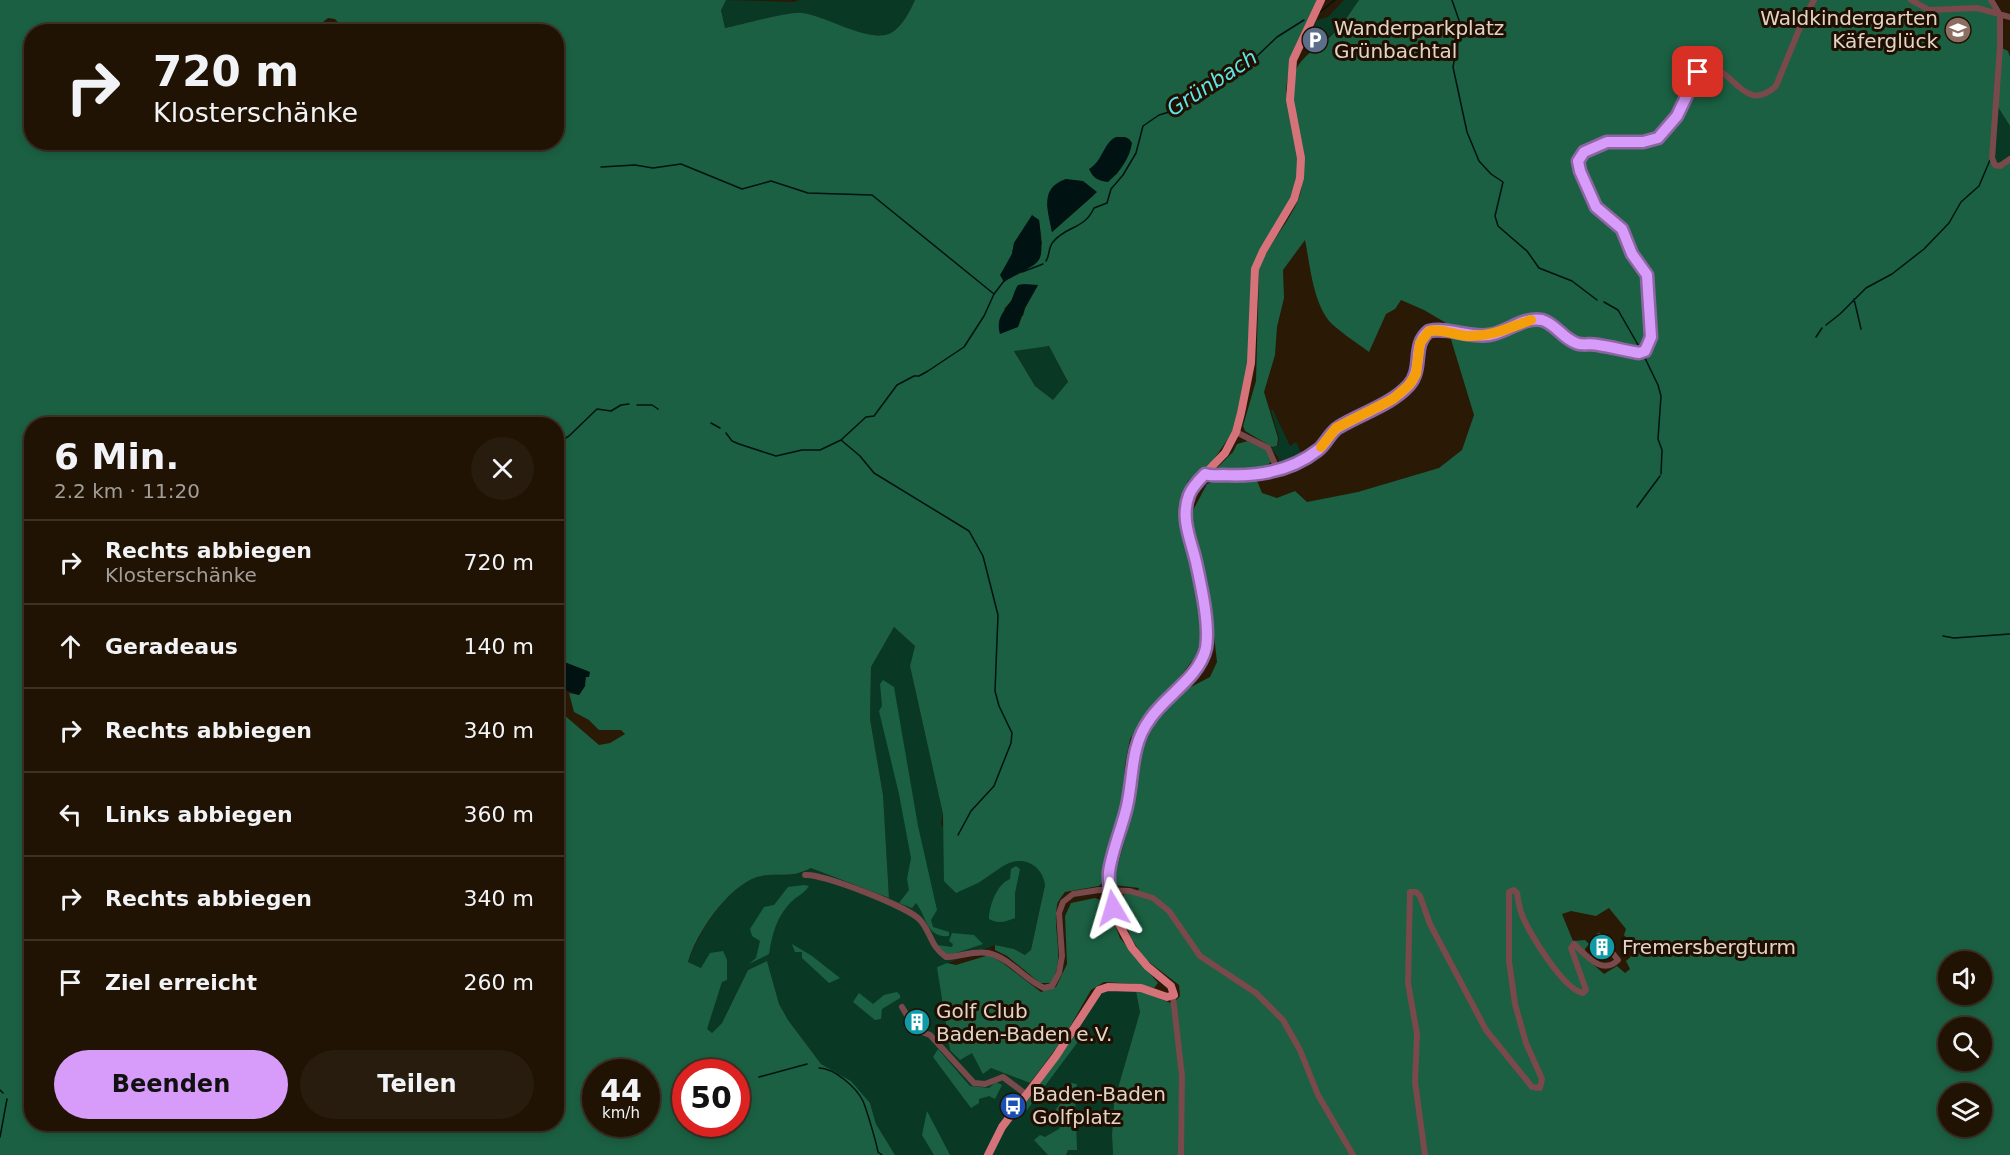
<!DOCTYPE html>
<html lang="de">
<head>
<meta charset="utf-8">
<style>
  :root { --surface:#201304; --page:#281c0e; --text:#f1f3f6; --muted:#a29e9a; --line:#3d3226; --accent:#d79bf9 }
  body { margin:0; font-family:"DejaVu Sans",sans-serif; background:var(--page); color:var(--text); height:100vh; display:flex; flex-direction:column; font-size:22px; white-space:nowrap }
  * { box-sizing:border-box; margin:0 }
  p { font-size:20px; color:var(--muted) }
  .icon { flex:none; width:33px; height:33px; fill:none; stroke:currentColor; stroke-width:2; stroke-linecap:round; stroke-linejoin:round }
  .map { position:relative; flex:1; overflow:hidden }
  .drawer { position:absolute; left:24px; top:417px; width:540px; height:714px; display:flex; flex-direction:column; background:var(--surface); border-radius:24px; box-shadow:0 3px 9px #0003,0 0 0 2px var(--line) }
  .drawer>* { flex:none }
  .top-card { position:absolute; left:24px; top:24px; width:540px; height:126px; border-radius:24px; box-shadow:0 3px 9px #0003,0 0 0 2px var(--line); background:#201304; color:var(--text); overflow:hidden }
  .controls { position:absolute; left:1938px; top:951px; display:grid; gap:12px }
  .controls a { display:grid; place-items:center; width:54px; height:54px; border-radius:50%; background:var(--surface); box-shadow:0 3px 9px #0003,0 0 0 2px var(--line); font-size:30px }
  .speed { position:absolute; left:582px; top:1059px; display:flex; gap:12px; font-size:30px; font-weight:700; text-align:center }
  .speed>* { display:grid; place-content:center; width:78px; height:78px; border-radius:50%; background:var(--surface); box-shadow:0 3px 9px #0003,0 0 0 2px var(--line); line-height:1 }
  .speed small { font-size:15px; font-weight:400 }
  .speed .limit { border:9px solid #d22; background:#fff; color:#111 }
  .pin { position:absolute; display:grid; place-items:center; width:51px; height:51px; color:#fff; margin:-26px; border-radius:12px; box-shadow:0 3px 9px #0006 }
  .me { position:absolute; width:66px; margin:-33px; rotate:353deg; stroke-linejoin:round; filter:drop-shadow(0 0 4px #0008) }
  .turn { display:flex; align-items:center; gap:21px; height:126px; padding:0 30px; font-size:27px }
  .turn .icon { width:78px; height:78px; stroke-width:2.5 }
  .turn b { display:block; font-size:42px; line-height:51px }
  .round { display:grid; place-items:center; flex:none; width:63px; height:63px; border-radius:32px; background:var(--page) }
  .headline { display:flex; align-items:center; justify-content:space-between; height:102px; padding:0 30px }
  h1 { font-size:36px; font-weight:700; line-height:45px }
  .button { display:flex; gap:12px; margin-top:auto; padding:12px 30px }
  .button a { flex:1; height:69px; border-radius:36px; background:var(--accent); color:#111; font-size:24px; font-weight:700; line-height:69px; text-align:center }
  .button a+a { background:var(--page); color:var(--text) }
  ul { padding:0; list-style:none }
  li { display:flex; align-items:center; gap:18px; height:84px; padding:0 30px; border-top:2px solid var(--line) }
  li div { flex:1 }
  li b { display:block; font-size:22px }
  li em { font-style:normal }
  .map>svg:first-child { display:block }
</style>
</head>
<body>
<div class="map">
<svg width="2010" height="1155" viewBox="0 0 2010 1155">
  <rect width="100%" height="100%" fill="#2a1905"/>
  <path fill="#093924" d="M726 0 794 2 799 0H915C910 11 902 27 891 33 869 44 825 15 802 13 789 11 741 25 725 28L721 9Z
    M1344 0H1359L1337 31 1321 41 1311 31 1317 20 1328 17Z
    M1995 103 2010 126V159L1995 165Z
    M1049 346 1068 383 1053 400 1035 386 1014 350Z
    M1271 410H1273L1290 446 1296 442 1303 457 1285 467 1284 464 1280 465 1278 457 1271 448 1278 446 1279 438Z
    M894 627 915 646 910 666 943 814 941 824 980 882C989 876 998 867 1008 863 1026 855 1043 867 1045 885L1031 950 1026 955 1014 949 995 945 937 967 972 1053 991 1068 1030 1083 1034 1089 1101 993 1107 991H1136L1140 1012 1114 1102 1112 1135 1113 1155H895L876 1124 870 1103 851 1081 821 1064 788 1020 779 1004 767 961 748 970 722 1023 712 1033 706 1029 722 982 727 980 688 962C698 934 726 887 757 877 777 871 789 881 811 868L889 898 883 795 870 719 871 667Z"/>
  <path fill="#1b6042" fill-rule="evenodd" d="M0 0H726L721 10 725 28C741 25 789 11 802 13 825 15 869 44 891 33 902 27 910 11 915 0H1317L1294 49 1289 68 1286 90 1299 157 1297 178 1292 197 1259 251 1245 388 1232 433 1212 462 1188 481 1180 504 1184 537 1195 575 1202 634 1196 656 1179 678 1149 711 1130 739 1125 765 1122 810 1104 881 1099 886 1065 892C1062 896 1058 901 1057 905 1052 931 1066 958 1051 983H1040L1007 956 995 950V945L1014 949 1025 955 1031 950 1045 885C1043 867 1025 855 1007 864 997 869 988 877 978 883 971 886 964 889 956 893L944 881 943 814 910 666 915 646 894 627 871 667 870 719 883 795 889 898 811 868C789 880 777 871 757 877 727 887 696 934 688 962L701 968 710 953 723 951 727 960V980L722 982 707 1029 712 1033 722 1023 748 970 767 961 779 1004 788 1020 821 1064 851 1081 870 1103 876 1124 895 1155H0ZM328 18 335 19 346 31 556 32V142H32V32L312 31ZM1116 137H1125L1130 140 1129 154 1116 175 1090 169 1097 164ZM1094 195 1052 232 1047 204ZM1032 216 1039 220 1042 244 1027 270 1004 281 1001 275 1012 254 1014 243ZM1038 285 1025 308 1023 316 1004 309 1011 301ZM1049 346 1068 382 1053 400 1035 386 1014 351ZM32 424H556L557 659 587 671 585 686 579 695 569 693 574 712 589 720 599 730H621L625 734 610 743 599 745 556 708V1124H32ZM596 1072H646V1124H596ZM686 1072H736V1124H686Z
    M1359 0H1991L1998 11 2000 47 2008 51 2010 57V126L1996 104 1995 164 2010 159V1155H1113L1112 1135 1114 1102 1140 1012 1136 991 1146 993 1173 1004 1180 996 1179 985 1145 959 1131 938 1119 903 1123 900 1124 894H1137L1139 888 1114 885 1113 882 1131 818 1142 750 1158 717 1183 691 1210 677 1217 662 1208 583 1191 514 1207 484 1221 478H1256L1262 493 1277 498 1295 491 1307 502 1358 492 1439 468 1462 450 1474 415 1446 323 1424 310 1401 300 1395 309 1386 314 1369 352C1357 343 1343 334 1332 324 1313 305 1310 264 1305 240L1283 270 1284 298 1277 327 1275 355 1264 392 1278 438 1277 446 1272 447 1245 431 1243 426 1256 381 1259 269C1269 240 1300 212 1302 184 1303 153 1284 97 1296 70 1303 54 1322 45 1334 33 1344 23 1351 11 1359 0ZM1609 908 1626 929 1624 935 1637 951 1626 961 1630 969 1625 973 1617 966 1604 974 1586 958 1585 949 1589 944 1585 940 1573 941 1562 914 1571 911 1596 916ZM1948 962H1982V994H1948ZM1948 1028H1982V1060H1948ZM1948 1094H1982V1126H1948Z
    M1248 441 1267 450 1271 462C1256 476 1238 472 1219 471L1216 469 1233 452 1237 444Z
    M883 680 894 687 918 826 937 910 931 920 933 927 949 932V936C926 938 927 917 916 903L912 908 899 903 909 890 907 879 911 858 899 794 879 711 882 706 880 684Z
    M1016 866 1020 869 1015 893V918C1006 922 997 924 989 919 989 906 997 884 1010 879L1011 869Z
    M804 885 809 886C804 894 797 896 791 902 777 916 772 934 769 954L749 964 756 958 760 941 752 936 750 929 764 907 774 905 788 887Z
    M1095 898 1106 902 1120 938 1158 983 1154 988 1136 984 1104 982 1091 990 1063 1039 1030 1083 991 1068 983 1074 972 1053 960 1060 950 1050 937 967 947 963 956 965 989 955 1003 963 1041 992 1056 987 1067 964 1065 916 1071 903Z
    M952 933 974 935 983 944 947 956 937 945 952 947 953 944 949 941Z
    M792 944 812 956 840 978 829 983 802 958V952H795Z
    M897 992 900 995V998L882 1009 881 1019 875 1020 853 1002 859 993 873 1004 884 995Z
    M1076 1032 1080 1039 1027 1110 1022 1106 1060 1057Z
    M938 1049 970 1086 989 1088 996 1082 1002 1085 995 1099 989 1096 979 1099V1103L971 1108 933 1057Z
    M1071 1083 1077 1084 1075 1092 1077 1150H1068L1066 1155H1048L1034 1140 1040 1135 1045 1137 1059 1129 1061 1125 1053 1113 1063 1100Z
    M927 1111 950 1155H934L922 1135Z"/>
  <path fill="#001212" d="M1116 137C1124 137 1128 136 1132 143 1130 158 1119 173 1108 182 1098 181 1093 178 1089 169 1103 161 1103 143 1116 137Z
    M1066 179 1083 181 1097 192 1052 232C1048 211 1039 188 1066 179Z
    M1032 215 1039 220C1045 271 1042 258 1004 282L1000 275 1012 254 1014 243Z
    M1024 284 1038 285 1025 308 1018 327 1000 334C996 320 1002 313 1010 303 1013 298 1014 291 1018 285Z
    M556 659 590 672 589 677H585V686L579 695 557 687Z"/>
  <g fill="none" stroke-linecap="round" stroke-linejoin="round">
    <path stroke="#001212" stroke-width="1.5" d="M1452 0 1461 26 1453 67 1467 132 1479 161 1491 174 1503 182 1495 216 1498 226 1527 251 1539 268 1572 281 1597 300
      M1320 12 1335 0
      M601 167 635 165 653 168 681 164 742 189 771 181 808 193 872 195 994 294
      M1046 261C1050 255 1048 248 1053 242 1067 225 1084 230 1094 208L1107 203 1111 189 1123 175 1136 153 1143 126 1159 115 1176 110 1193 101 1255 58 1277 37 1304 20
      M1022 272 1043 264
      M1854 299 1861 329
      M1604 302 1618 310 1641 350
      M1826 325 1840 314 1866 288 1892 274 1924 249 1949 223 1961 202 1979 186 1990 160
      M1816 337 1822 328
      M1643 354 1658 385 1661 396 1658 439 1662 450 1661 474
      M637 405H652L658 409
      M711 423 720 428
      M726 433 732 441 739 444 776 456 802 450H820L841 440 866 417 874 416 897 385 914 376H919L928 371 964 347 984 316 994 294 1004 281
      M841 440 860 456 874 473 969 531 983 556 998 615 995 691 999 706 1012 733 1011 743 994 786 971 811 958 835
      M556 444 569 436 597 409 611 411 621 405 629 404
      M1637 507 1660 476
      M1943 636 1954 638 2010 634
      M819 1068C834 1068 856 1087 863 1101 867 1111 876 1141 878 1152L882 1155
      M759 1077 807 1064
      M0 1090 3 1093
      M0 1137 7 1099"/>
    <path stroke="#79494c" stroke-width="6" d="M1911 0 1929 10 1977 8 2010 17
      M1991 0 2000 15V47L1992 158 1995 165 2000 166 2010 159
      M1236 432 1268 448 1278 471
      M1205 474 1208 476C1217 475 1226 476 1235 476 1264 476 1290 469 1314 453 1324 446 1329 433 1339 427 1361 412 1391 406 1409 385 1424 369 1412 345 1429 331 1449 327 1468 339 1489 335 1506 333 1524 316 1542 320 1556 324 1562 338 1575 343 1582 346 1591 343 1598 345 1612 347 1626 350 1639 353L1645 351 1651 337 1647 275 1632 254 1622 229 1596 207 1580 171V155C1603 133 1639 152 1660 137 1678 123 1687 73 1704 68 1731 61 1743 117 1776 86L1803 20 1814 0
      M805 875C821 873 909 907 920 920 931 932 930 946 946 957 959 957 975 950 988 953 1010 958 1024 979 1044 988L1052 986 1059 973 1062 956 1059 913 1063 902 1073 894 1099 890 1130 891 1153 898 1169 911 1200 956 1256 993 1283 1020 1300 1050 1318 1095 1353 1155
      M1574 944C1586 955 1602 976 1618 960L1599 936
      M1173 997 1182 1076 1181 1155
      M902 1007 908 1017 907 1026 930 1035 974 1083 985 1084 1003 1077 1027 1095
      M1425 1155 1415 1082 1417 1034 1408 983 1410 892H1416L1420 896 1430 924 1486 1030 1532 1087 1540 1088 1542 1079 1526 1043 1515 1004 1509 961V892L1514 890 1517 893C1518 899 1519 906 1521 912 1527 931 1564 990 1583 993L1586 990 1571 948 1574 944"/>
    <path stroke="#d6737a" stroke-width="8" d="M988 1155 1002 1127 1056 1056 1099 990 1108 987 1141 988 1167 997 1174 995 1171 986 1147 966 1132 948 1119 924 1109 890V872L1128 802 1130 773 1140 736 1161 703 1192 674 1200 664 1206 647 1202 596 1185 523 1187 504 1196 483 1225 453 1236 432 1241 413 1251 363 1255 269 1263 251 1294 199 1300 178 1301 158 1290 100 1293 60 1321 0"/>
  </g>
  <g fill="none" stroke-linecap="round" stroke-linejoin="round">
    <defs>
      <path id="route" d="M1113 908C1111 896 1108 884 1109 872 1112 850 1122 828 1127 806 1134 775 1130 746 1150 719 1166 695 1199 678 1206 648 1210 625 1201 585 1196 562 1191 540 1180 518 1189 495 1192 487 1199 480 1205 474 1210 476 1216 475 1223 475 1257 477 1290 472 1318 450 1326 444 1330 432 1339 427 1362 413 1391 405 1409 385 1424 368 1411 345 1429 331 1449 327 1469 338 1489 335 1506 333 1524 316 1542 320 1556 324 1562 338 1576 343 1582 346 1591 343 1598 345 1612 347 1626 351 1639 353L1645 351 1651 337 1647 275 1632 254 1622 229 1596 207 1580 171 1578 161 1584 152 1607 142H1643L1658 138 1677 116 1698 72"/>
    </defs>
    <use href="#route" stroke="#8c65a2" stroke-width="15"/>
    <use href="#route" stroke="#d79bf9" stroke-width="10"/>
    <path stroke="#f59e0b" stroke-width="10" d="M1321 447 1336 428 1393 399 1409 385 1416 374 1420 343 1429 331C1442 328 1454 335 1467 336 1490 337 1509 328 1531 320"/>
  </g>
  <defs>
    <symbol id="school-disc" viewBox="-11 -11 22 22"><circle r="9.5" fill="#8d6e63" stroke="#200f00"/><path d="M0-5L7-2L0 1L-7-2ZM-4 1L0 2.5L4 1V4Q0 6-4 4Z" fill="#fff"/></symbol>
    <symbol id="parking-disc" viewBox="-11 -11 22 22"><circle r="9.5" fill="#5c6f8a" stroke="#200f00"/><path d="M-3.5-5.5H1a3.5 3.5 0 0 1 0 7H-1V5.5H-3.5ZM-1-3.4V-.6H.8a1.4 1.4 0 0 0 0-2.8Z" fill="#fff"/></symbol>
    <symbol id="building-disc" viewBox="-11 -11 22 22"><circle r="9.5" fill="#0f9aa8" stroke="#200f00"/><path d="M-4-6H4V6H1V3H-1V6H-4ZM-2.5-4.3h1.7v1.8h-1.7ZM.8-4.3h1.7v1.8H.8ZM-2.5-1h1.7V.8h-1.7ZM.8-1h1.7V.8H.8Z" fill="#fff"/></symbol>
    <symbol id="bus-disc" viewBox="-11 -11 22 22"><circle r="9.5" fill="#1a4fb4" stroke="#200f00"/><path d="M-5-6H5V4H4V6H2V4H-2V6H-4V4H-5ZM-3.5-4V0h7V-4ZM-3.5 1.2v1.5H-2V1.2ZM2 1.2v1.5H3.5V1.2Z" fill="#fff"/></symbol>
  </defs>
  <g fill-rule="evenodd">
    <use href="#school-disc" x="1943" y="15" width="30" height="30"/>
    <use href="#parking-disc" x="1300" y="25" width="30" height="30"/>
    <use href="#building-disc" x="1587" y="932" width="30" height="30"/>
    <use href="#building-disc" x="902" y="1007" width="30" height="30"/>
    <use href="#bus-disc" x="998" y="1091" width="30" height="30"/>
  </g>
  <g text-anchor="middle" stroke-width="6" stroke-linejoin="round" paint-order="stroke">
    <g font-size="20" fill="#e1d5c9" stroke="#200f00" text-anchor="start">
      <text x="1938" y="25" text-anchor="end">Waldkindergarten<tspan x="1938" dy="23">Käferglück</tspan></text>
      <text x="1334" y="35">Wanderparkplatz<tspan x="1334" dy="23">Grünbachtal</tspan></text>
      <text x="1622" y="954">Fremersbergturm</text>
      <text x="936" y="1018">Golf Club<tspan x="936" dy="23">Baden-Baden e.V.</tspan></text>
      <text x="1032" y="1101">Baden-Baden<tspan x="1032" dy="23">Golfplatz</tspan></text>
    </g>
    <g font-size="21" font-style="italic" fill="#5fe4e5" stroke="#200f00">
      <text transform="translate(1212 83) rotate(-33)" y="7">Grünbach</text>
    </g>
  </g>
</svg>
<div class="controls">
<a><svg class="icon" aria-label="sound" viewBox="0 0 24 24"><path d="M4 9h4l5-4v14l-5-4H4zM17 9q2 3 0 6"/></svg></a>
<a><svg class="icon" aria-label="search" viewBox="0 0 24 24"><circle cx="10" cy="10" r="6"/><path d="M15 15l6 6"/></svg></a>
<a><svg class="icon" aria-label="layers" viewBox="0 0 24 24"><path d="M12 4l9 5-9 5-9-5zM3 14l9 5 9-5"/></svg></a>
</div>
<div class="speed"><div>44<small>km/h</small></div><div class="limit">50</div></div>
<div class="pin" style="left:1698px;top:72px;background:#d93025"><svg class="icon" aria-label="arrive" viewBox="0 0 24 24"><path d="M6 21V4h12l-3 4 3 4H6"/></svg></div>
<svg class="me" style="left:1113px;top:908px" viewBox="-20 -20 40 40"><path d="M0-17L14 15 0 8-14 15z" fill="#d79bf9" stroke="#fff" stroke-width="4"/></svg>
<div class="top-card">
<div class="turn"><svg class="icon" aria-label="right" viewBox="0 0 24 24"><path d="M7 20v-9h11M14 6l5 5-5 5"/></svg><div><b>720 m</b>Klosterschänke</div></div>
</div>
<section class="drawer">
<div class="headline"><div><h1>6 Min.</h1><p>2.2 km · 11:20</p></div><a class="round"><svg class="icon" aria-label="close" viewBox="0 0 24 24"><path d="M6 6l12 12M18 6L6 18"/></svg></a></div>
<ul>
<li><svg class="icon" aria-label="right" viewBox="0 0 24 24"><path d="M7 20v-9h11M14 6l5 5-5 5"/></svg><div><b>Rechts abbiegen</b><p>Klosterschänke</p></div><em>720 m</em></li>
<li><svg class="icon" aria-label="ahead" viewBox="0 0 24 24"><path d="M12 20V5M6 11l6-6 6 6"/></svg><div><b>Geradeaus</b></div><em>140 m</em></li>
<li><svg class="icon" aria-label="right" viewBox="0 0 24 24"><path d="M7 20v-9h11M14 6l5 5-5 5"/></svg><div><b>Rechts abbiegen</b></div><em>340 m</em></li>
<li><svg class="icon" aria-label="left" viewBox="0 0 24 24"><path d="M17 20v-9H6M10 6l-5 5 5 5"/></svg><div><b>Links abbiegen</b></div><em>360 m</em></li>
<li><svg class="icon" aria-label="right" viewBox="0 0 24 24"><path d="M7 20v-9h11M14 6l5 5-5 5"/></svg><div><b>Rechts abbiegen</b></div><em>340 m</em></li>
<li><svg class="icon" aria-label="arrive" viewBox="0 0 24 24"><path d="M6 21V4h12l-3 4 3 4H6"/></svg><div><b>Ziel erreicht</b></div><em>260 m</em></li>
</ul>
<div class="button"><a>Beenden</a><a>Teilen</a></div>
</section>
</div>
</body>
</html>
